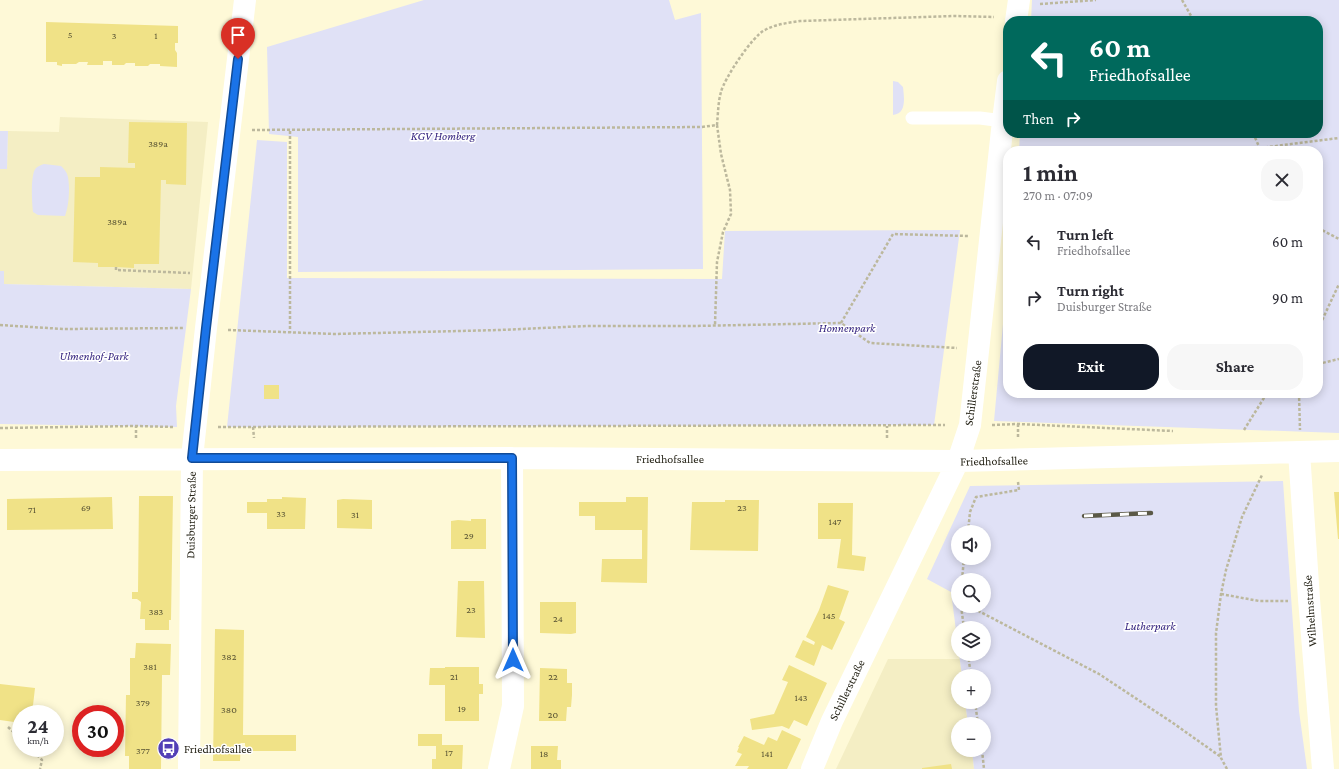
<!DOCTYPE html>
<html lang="en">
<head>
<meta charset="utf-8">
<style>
  :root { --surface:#fff; --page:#f7f7f7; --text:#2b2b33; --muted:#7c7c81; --accent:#111827 }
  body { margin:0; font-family:"Crimson Pro",serif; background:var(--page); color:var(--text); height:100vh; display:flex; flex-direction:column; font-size:15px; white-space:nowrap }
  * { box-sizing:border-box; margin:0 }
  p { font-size:13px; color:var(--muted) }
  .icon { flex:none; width:22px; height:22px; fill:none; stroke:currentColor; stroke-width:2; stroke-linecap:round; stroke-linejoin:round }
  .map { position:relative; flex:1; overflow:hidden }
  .panel { position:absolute; left:1003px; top:146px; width:320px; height:252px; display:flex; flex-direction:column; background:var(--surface); border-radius:16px; box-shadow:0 2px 10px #0003 }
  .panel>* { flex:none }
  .hud { position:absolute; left:1003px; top:16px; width:320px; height:122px; border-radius:16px; box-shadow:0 2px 10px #0003; background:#00695c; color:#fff; overflow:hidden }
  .controls { position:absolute; left:951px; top:525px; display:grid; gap:8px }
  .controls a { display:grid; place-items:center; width:40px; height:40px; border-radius:50%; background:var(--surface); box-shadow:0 2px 10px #0003; font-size:20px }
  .speed { position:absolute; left:12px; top:705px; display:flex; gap:8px; font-size:20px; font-weight:700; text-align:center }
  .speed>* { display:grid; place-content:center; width:52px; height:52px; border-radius:50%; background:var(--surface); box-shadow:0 2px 10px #0003; line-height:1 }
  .speed small { font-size:10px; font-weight:400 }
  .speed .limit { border:6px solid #d22; background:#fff; color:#111 }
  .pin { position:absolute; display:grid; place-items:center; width:34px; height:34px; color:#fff; margin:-41px -17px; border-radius:50% 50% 50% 0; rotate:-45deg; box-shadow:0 0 4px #0007 }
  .pin .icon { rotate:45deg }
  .me { position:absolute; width:44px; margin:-22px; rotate:0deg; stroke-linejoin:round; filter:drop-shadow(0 0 3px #0008) }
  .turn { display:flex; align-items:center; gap:14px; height:84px; padding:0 20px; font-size:18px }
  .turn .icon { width:52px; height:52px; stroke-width:2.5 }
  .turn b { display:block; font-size:28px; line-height:34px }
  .then { display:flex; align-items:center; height:38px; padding:0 20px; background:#0003; gap:8px; font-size:15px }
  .round { display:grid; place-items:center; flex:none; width:42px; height:42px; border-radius:16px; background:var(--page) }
  .summary { display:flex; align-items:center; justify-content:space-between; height:68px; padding:0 20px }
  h1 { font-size:24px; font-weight:700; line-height:30px }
  .action { display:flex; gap:8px; margin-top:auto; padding:8px 20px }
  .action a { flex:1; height:46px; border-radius:16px; background:var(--accent); color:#fff; font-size:16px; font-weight:700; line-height:46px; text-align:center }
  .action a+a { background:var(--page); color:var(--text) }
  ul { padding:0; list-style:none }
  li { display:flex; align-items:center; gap:12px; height:56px; padding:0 20px }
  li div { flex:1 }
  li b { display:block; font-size:15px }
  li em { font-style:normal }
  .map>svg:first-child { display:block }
</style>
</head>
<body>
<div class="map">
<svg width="1339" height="769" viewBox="0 0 1339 769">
  <rect width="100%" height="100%" fill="#fef9d7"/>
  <path fill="#f4eec4" d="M60 117 208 122 191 289 3 284 4 272 0 271V169H7L8 131 59 132Z
    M888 659H960L962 676H958V702H965L968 724H958V750H972L974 769H836Z"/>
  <path fill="#e0e1f6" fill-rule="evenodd" d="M424 0H669L675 20 701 13 703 269 298 272V137L269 134 267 47Z
    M1032 0H1339V433L994 421 1008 270V393H1318V151H1019L1020 133H1318V21H1031Z
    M893 81 898 82 903 87C904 97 907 114 893 115Z
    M0 131H8L7 169H0Z
    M257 140 287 142V278L722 279 725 231 960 230 934 425 227 427Z
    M44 164 61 166C64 169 67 172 68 177 70 188 69 206 65 216L38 215 33 212C32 204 30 174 36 168 38 166 41 165 44 164Z
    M0 271H4V284L191 289 176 406 177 427 0 424Z
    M1283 481 1299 711 1307 769H974L972 750H984V724H968L965 702H984V676H962L959 654H984V628H958V646L951 592 927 579 970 486ZM958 532H984V558H958ZM958 580H984V606H958Z"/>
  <path fill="#f0e287" d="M46 22 178 26V43H175V50L177 53V67L160 66V64H150L148 66H135V63H126L124 65H112V61H103V65H87L88 62H79L76 64H62V66L57 65V62H46Z
    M129 122 187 123 186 185 166 184V180H161L159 264H134V268L116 267H98V263L73 262 75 177H100V167L135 168V163H128Z
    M264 385H279V399H264Z
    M1334 492H1339V539H1338Z
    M139 496H173L171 620H169V630H145V619H140L141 602 137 599H132V592H138Z
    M112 497 113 529 7 530V499Z
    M282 497 306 498 305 529H267V513H247V502H267V499H282Z
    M626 497H648L647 583 601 582 602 559H642V530H595V516H579V502H626Z
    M343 499 372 500V529L337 528V500Z
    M725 500H759L758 551 690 550 692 502H725Z
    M818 503H853L852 555 866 557 864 571 837 568 841 539H818Z
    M471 519H486V549H451V521L458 520 471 521Z
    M458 581H484L485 638 456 637Z
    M828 585 849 591 839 619 845 622 832 650 822 645 814 666 795 657 803 640 814 645 815 642 806 637 819 610Z
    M540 602H576V633L571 634 540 633Z
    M215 629 244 630 243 735H296V751H250L245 746V743H241L240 761H213Z
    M136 643 171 644 170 675H162L161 769H129V756H125L126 695H130V658H135Z
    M789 665 827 683 807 726 794 720 789 729 782 726 752 730 750 719 774 714 788 682 782 680Z
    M445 667H479V684H483V694H479V721H445V685H429L430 668H445Z
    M540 668 567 669V683H572V695L571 707H567L566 721H539Z
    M0 684 35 688 32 714H21V723L0 720Z
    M782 730 801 739 787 769H747L749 766H735L742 754 737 752 739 747H738L744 736 764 745 768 737 777 741Z
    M418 734H442V745H463L462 769H432V759H436V746H418Z
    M531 746H558L557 760H561V769H531Z
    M951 764 952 769H922V768Z"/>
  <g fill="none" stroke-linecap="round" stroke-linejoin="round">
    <path stroke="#bcb89d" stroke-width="2.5" stroke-dasharray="3 2" stroke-linecap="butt" d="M1182 0 1194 21
      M1040 4 1096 0
      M717 125C718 115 718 102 721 92 724 79 753 35 765 30 776 24 788 23 800 21L954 16 994 17
      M252 130 702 127 717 125 721 154 730 190 731 214 723 232 717 262 715 325
      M290 131V333
      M1253 133 1261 151
      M1260 148 1339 138
      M1318 228 1339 239
      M116 267V270L190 273
      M841 323 893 234 968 236
      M0 325 63 329 183 328
      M1318 329 1339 284
      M228 330 335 334 500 330 586 326H693L841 323 870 343 957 348
      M1318 364 1339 359
      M1299 393 1300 430
      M1018 424V437
      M992 425 1018 424 1173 431
      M218 427 945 425
      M253 427 254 438
      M0 428 136 426 173 427
      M1244 430 1267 393
      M136 438V426
      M887 438V426
      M968 532 970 512 976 497 1019 490 1018 482
      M962 580 964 558
      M1221 594 1259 601H1288
      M961 606 964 628
      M969 606 1099 674 1173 723 1221 757
      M968 654 971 676
      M975 702 978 724
      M8 727 21 739
      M30 748 42 760 40 769
      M982 750 984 769
      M1227 769 1221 758 1216 706V633L1221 594 1226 570 1242 517 1262 475"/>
    <path stroke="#fff" stroke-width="13" d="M912 118H980L1003 121"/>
    <path stroke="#fff" stroke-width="22" d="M1016 21 1019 0
      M1299 452 1309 599 1323 769
      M0 460 512 458 958 461 1339 451
      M189 769 192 458 206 328 245 0
      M499 769 513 706 512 458
      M812 769 832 721 958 461 970 425 1003 121 1008 81"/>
    <defs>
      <path id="rail" d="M1084 516 1151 513"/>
    </defs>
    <use href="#rail" stroke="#5b5947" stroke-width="4.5"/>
    <use href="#rail" stroke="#fff" stroke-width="3" stroke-dasharray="9" stroke-linecap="butt"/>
  </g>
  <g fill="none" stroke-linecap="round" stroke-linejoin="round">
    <defs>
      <path id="route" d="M238 59 206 328 192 458H512L513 660"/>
    </defs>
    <use href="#route" stroke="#114b97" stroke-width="10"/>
    <use href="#route" stroke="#1a73e8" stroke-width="7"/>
  </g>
  <defs>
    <symbol id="bus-disc" viewBox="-11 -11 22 22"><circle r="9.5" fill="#523fb6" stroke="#fff"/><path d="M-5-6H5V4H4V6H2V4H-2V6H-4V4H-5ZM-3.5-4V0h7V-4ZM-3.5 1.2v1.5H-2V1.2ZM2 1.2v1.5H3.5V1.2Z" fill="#fff"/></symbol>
  </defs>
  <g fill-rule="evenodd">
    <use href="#bus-disc" x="156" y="736" width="25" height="25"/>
  </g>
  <g text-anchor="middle" stroke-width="3" stroke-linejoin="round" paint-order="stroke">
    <g font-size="10" fill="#595434">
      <text x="70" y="38">5</text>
      <text x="114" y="39">3</text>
      <text x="156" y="39">1</text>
      <text x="158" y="147">389a</text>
      <text x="117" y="225">389a</text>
      <text x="86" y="511">69</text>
      <text x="742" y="511">23</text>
      <text x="32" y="513">71</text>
      <text x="281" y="517">33</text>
      <text x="355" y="518">31</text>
      <text x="835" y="525">147</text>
      <text x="469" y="539">29</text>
      <text x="471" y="613">23</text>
      <text x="156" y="615">383</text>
      <text x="829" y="619">145</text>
      <text x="558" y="622">24</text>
      <text x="229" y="660">382</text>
      <text x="150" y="670">381</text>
      <text x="454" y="680">21</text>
      <text x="553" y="680">22</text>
      <text x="801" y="701">143</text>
      <text x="143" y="706">379</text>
      <text x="462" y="712">19</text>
      <text x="229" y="713">380</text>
      <text x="553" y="718">20</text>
      <text x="143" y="754">377</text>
      <text x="449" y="756">17</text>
      <text x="544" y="757">18</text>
      <text x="767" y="757">141</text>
    </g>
    <g font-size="12" font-style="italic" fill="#362580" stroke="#fff">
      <text x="443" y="140">KGV Homberg</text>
      <text x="847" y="332">Honnenpark</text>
      <text x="94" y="360">Ulmenhof-Park</text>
      <text x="1150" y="630">Lutherpark</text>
    </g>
    <g font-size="12" fill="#272519" stroke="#fff">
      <text transform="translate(973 393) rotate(-82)" y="4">Schillerstraße</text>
      <text x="670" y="463">Friedhofsallee</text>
      <text transform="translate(994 461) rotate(-1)" y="4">Friedhofsallee</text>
      <text transform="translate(191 515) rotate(-89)" y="4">Duisburger Straße</text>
      <text transform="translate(1310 611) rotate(-94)" y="4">Wilhelmstraße</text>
      <text transform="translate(847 690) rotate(-64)" y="4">Schillerstraße</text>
    </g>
    <g font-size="12" fill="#272519" stroke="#fff" text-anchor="start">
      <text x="184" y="753">Friedhofsallee</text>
    </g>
  </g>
</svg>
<div class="controls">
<a><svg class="icon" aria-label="sound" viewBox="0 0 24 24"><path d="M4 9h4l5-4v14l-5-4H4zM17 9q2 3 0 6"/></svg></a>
<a><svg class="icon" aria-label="search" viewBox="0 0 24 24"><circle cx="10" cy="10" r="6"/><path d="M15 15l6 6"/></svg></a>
<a><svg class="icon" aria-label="layers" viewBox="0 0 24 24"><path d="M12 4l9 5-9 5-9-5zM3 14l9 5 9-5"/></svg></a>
<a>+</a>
<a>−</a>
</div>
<div class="speed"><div>24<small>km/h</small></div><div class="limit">30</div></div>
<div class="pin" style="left:238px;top:59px;background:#d93025"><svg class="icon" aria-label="arrive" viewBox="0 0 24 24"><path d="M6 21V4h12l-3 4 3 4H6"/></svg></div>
<svg class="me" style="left:513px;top:660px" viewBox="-20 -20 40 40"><path d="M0-17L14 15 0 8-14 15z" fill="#1a73e8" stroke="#fff" stroke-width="4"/></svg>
<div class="hud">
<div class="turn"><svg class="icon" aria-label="left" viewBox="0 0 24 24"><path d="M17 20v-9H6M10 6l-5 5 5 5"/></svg><div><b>60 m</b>Friedhofsallee</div></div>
<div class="then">Then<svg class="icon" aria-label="right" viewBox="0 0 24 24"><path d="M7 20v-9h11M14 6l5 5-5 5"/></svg></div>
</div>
<section class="panel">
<div class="summary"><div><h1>1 min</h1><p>270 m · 07:09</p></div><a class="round"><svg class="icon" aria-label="close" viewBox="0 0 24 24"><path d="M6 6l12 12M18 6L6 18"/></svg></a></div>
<ul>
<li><svg class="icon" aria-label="left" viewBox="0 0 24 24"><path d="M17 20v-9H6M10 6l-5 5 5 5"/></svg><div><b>Turn left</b><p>Friedhofsallee</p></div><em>60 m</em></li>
<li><svg class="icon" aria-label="right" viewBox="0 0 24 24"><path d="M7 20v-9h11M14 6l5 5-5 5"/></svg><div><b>Turn right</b><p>Duisburger Straße</p></div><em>90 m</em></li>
</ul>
<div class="action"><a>Exit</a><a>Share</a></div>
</section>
</div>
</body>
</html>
